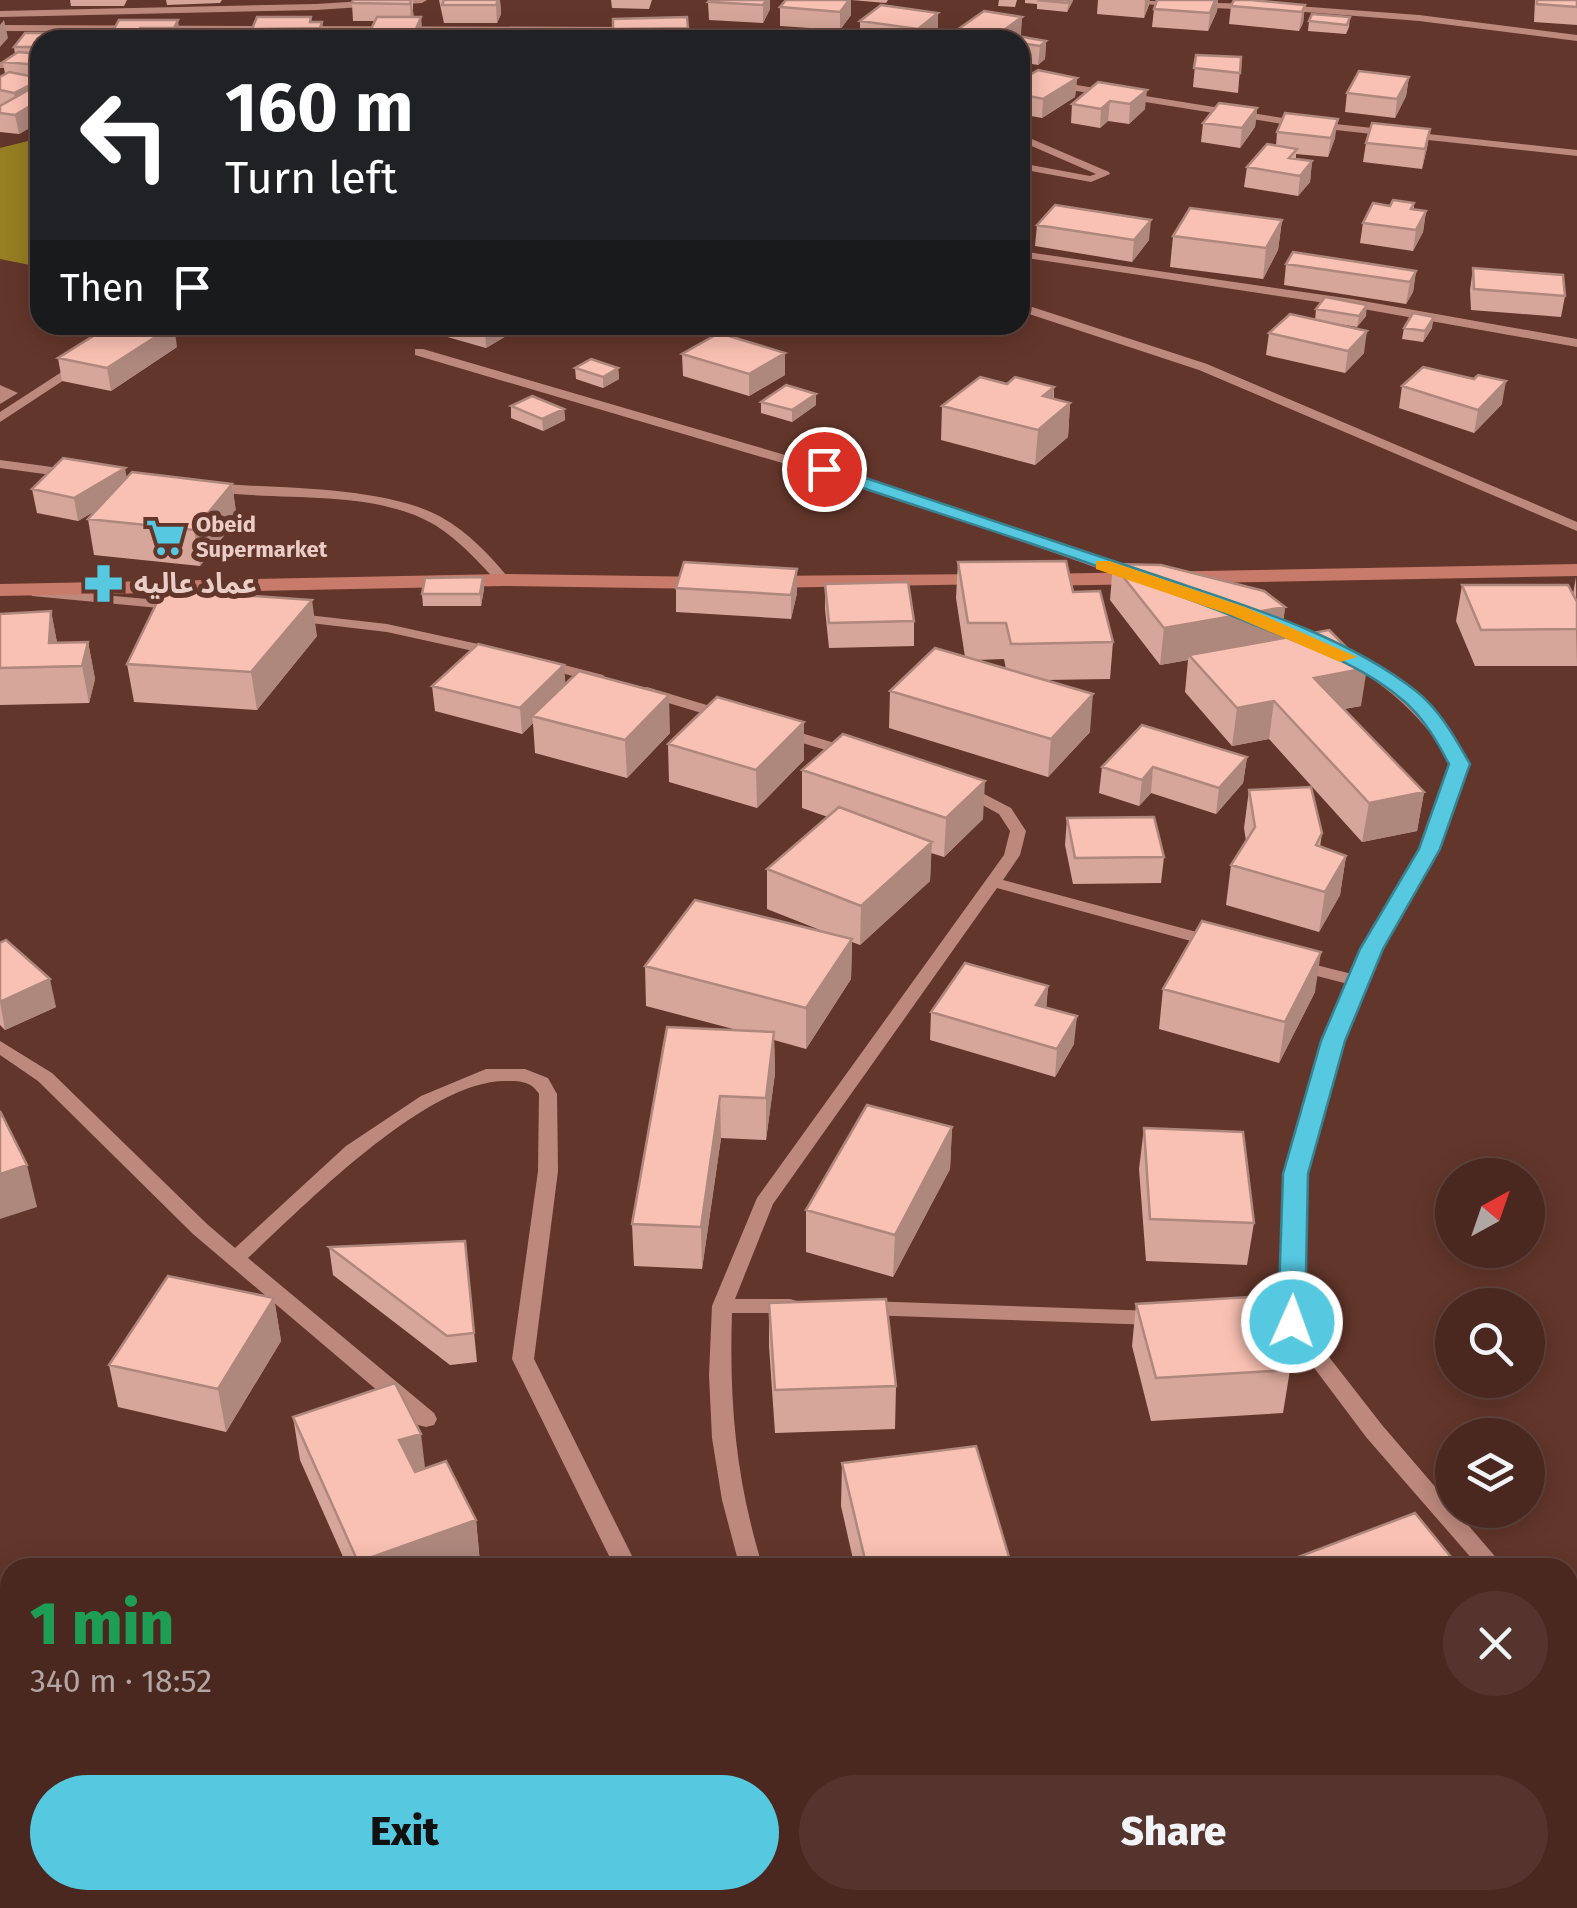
<!DOCTYPE html>
<html lang="en">
<head>
<meta charset="utf-8">
<style>
  :root { --surface:#4a2820; --page:#54342d; --text:#f1f3f6; --muted:#b2a6a5; --line:#61443e; --accent:#56c9e1 }
  body { margin:0; font-family:"Fira Sans","Noto Sans Arabic",sans-serif; background:var(--page); color:var(--text); height:100vh; display:flex; flex-direction:column; font-size:38px; white-space:nowrap }
  * { box-sizing:border-box; margin:0 }
  p { font-size:32px; color:var(--muted) }
  .icon { flex:none; width:55px; height:55px; fill:none; stroke:currentColor; stroke-width:2; stroke-linecap:round; stroke-linejoin:round }
  .map { position:relative; flex:1; overflow:hidden }
  .details { position:absolute; left:0px; top:1558px; width:1578px; height:352px; display:flex; flex-direction:column; background:var(--surface); border-radius:30px 30px 0 0; box-shadow:0 5px 25px #0003,0 0 0 2px var(--line) }
  .details>* { flex:none }
  .guide { position:absolute; left:30px; top:30px; width:1000px; height:305px; border-radius:30px; box-shadow:0 5px 25px #0003,0 0 0 2px var(--line); background:#202124; color:#fff; overflow:hidden }
  .needle { width:65px; rotate:40deg }
  .buttons { position:absolute; left:1435px; top:1158px; display:grid; gap:20px }
  .buttons a { display:grid; place-items:center; width:110px; height:110px; border-radius:50%; background:var(--surface); box-shadow:0 5px 25px #0003,0 0 0 2px var(--line); font-size:50px }
  .pin { position:absolute; display:grid; place-items:center; width:85px; height:85px; color:#fff; margin:-42px; border:5px solid #fff; border-radius:50%; box-shadow:0 2px 10px #0007 }
  .me { position:absolute; width:110px; margin:-55px; rotate:2deg; stroke-linejoin:round; filter:drop-shadow(0 0 8px #0008) }
  .turn { display:flex; align-items:center; gap:35px; height:210px; padding:0 30px; font-size:45px }
  .turn .icon { width:130px; height:130px; stroke-width:2.5 }
  .turn b { display:block; font-size:70px; line-height:85px }
  .then { display:flex; align-items:center; height:95px; padding:0 30px; background:#0003; gap:20px; font-size:38px }
  .round { display:grid; place-items:center; flex:none; width:105px; height:105px; border-radius:52px; background:var(--page) }
  .headline { display:flex; align-items:center; justify-content:space-between; height:170px; padding:0 30px }
  h1 { font-size:60px; font-weight:800; line-height:75px; color:#1e9e55 }
  .action { display:flex; gap:20px; margin-top:auto; padding:20px 30px }
  .action a { flex:1; height:115px; border-radius:60px; background:var(--accent); color:#111; font-size:40px; font-weight:800; line-height:115px; text-align:center }
  .action a+a { background:var(--page); color:var(--text) }
  .map>svg:first-child { display:block }
</style>
</head>
<body>
<div class="map">
<svg width="1577" height="1908" viewBox="0 0 1577 1908">
  <rect width="100%" height="100%" fill="#63362b"/>
  <path fill="#967e22" d="M40 138V267L0 259V148Z"/>
  <g fill="none" stroke-linecap="round" stroke-linejoin="round">
    <path fill="#be897d" fill-rule="evenodd" d="M380 0H427L422 3 316 10 0 17V11L316 4Z
      M1118 0 1252 4 1257 7 1252 10 1123 3Z
      M1283 5 1419 15 1577 35V41L1419 21 1280 10 1278 8Z
      M0 25 274 26 279 29 274 32 0 31Z
      M300 26 634 27 639 30 634 33 297 31 295 29Z
      M665 28 714 37 719 40H699L662 33V29Z
      M0 62H40V68H0Z
      M1020 76 1289 119 1577 150V156L1289 125 1020 82Z
      M1020 134 1109 172 1110 174 1091 182 1020 169V163L1090 176 1096 174 1020 141Z
      M1020 251 1352 299 1577 339V347L1352 307 1020 257Z
      M1020 303 1207 364 1577 522V531L1199 370 1020 311Z
      M415 349H423L901 489 1143 577 1141 580H1131L891 495 415 355Z
      M77 362 87 365 0 422V412Z
      M0 385 18 393 0 404Z
      M0 460 74 470 81 474 74 478 0 468Z
      M209 483C276 489 382 485 441 517 468 532 491 556 510 580L503 584 498 583C479 562 459 540 435 525 370 487 276 503 204 490V484Z
      M37 589 180 602 187 606 180 610 32 596 30 593Z
      M290 613 387 624 496 648 503 652 496 656 387 632 285 620V614Z
      M1265 617 1324 641 1326 644 1324 647H1314L1260 624 1258 621Z
      M1347 653C1400 670 1439 718 1468 764L1437 849 1381 949 1342 1041 1306 1174 1301 1321 1382 1425 1505 1568H1480L1366 1437 1285 1329 1244 1326 1241 1321 1244 1316 1281 1314 1286 1174 1324 1041 1348 984 1290 969 1287 965 1296 960 1352 974 1363 949 1421 849 1452 764C1424 718 1389 686 1342 660L1340 657Z
      M541 659 603 675 606 678 598 683 536 666 534 663Z
      M647 687 733 713 736 716 728 721 642 695 639 692 642 689Z
      M781 727 858 750 860 753 852 758 776 735 773 732Z
      M963 783 1011 808 1026 831 1020 855 1003 880 1219 938 1222 942 1213 947 997 888 773 1204 735 1299H790L797 1301 800 1306 797 1311 790 1313H732C729 1404 736 1481 763 1568H740L722 1500 712 1438 709 1375 712 1306 757 1198 1004 855 1010 831 999 814 957 791 955 788 957 785Z
      M0 1041 52 1073 207 1224 235 1248 346 1146 421 1096 486 1069H525L548 1078 557 1094 558 1171 534 1359 638 1568H615L512 1359 538 1171 539 1094C531 1081 520 1081 505 1081 426 1081 305 1205 248 1258L434 1413 437 1419 434 1425 426 1427 418 1425 193 1234 38 1081 0 1055Z
      M866 1301 1155 1311 1162 1313 1165 1318 1162 1323 1155 1325 866 1315 859 1313 856 1308 859 1303Z
      M1568 1642 1577 1646V1675L1568 1670Z
      M834 1900H866L870 1908H838Z
      M871 1900H897L900 1908H874Z"/>
    <path fill="#c87b6a" fill-rule="evenodd" d="M1577 564V576L1037 586 1027 580 1037 574Z
      M503 574 712 577 722 583 712 589 503 586 0 596V584Z
      M987 574 997 580 994 584 762 588 752 582 762 576Z"/>
  </g>
  <path fill="#d6a69a" fill-rule="evenodd" d="M70 0H127L124 6H71Z
    M166 0H222L220 3 167 5Z
    M353 0H413V17L423 36 421 40H369V33L374 21H353L352 3Z
    M439 0H500L501 14 497 23H444Z
    M611 0H652L649 9 612 8Z
    M770 0V9L763 23 709 20 708 2Z
    M786 0H888L886 3 851 0V15L840 30 780 26V7Z
    M999 0H1017L1015 7 998 6Z
    M1025 0H1073L1067 12 1037 9V4L1025 3Z
    M1098 0H1149V5L1144 18 1097 14Z
    M1157 0H1218L1217 11 1208 31 1152 27 1154 9Z
    M1535 0H1577V25L1534 22Z
    M1305 5 1303 23 1299 31 1229 24 1231 6Z
    M938 13V31L927 40 860 39V21Z
    M687 17 688 40H614L613 19Z
    M1022 17 1020 36 1046 41 1045 59 1038 65 1020 62V40H954V32Z
    M1350 17 1349 27 1346 34 1308 31 1309 21Z
    M178 20 179 40H112L111 34Z
    M312 22H322L324 40H253L252 29Z
    M56 33 58 40H40V122L19 134 0 132V77L5 74 3 62 15 54 14 47Z
    M1196 55 1241 57 1238 93 1193 87Z
    M1409 77 1406 96 1395 118 1345 112 1347 93Z
    M1077 78 1075 97 1042 118 1020 114V81Z
    M1098 82 1145 109 1129 124 1108 121 1100 128 1071 123 1072 104Z
    M1257 108 1255 127 1240 148 1201 142 1203 123Z
    M1430 129 1427 148 1422 169 1363 162 1366 143Z
    M1277 132 1335 138 1328 157 1296 154V159L1312 161 1310 182 1298 196 1244 187 1247 167 1276 146Z
    M1414 203V209L1426 211 1423 232 1413 251 1360 243 1363 223 1390 206Z
    M1282 220 1278 250 1263 279 1170 267 1173 236Z
    M1037 225 1149 240 1132 262 1035 246Z
    M1286 264 1416 271 1413 292 1406 304 1284 285Z
    M1473 268 1565 296 1561 317 1471 310 1470 290Z
    M1316 309 1366 316 1357 327 1316 320 1364 353 1345 373 1266 355 1269 333 1315 320Z
    M282 325H315L305 331Z
    M405 325H525L486 348Z
    M1404 328H1432L1423 342 1402 339Z
    M177 347 111 391 62 381 58 358Z
    M785 353V375L749 396 683 376 682 354Z
    M575 368H618L619 379 603 388 576 379Z
    M1007 384 1054 387V399L1070 403 1068 437 1035 465 941 440 942 406Z
    M1402 386 1502 404 1474 433 1399 408Z
    M816 394V405L792 422 761 413V402Z
    M511 406 564 409 565 420 543 431 511 418Z
    M127 478 232 484 237 519 200 566 94 555 88 519 95 511 78 521 37 513 32 489Z
    M958 562 1073 592 1113 642 1110 679 1046 680 1090 732 1048 777 889 728 890 691 965 657 956 598ZM1004 659 1006 669 976 660Z
    M1113 564 1285 607 1281 638 1361 706 1344 709 1424 792 1417 831 1362 842 1269 739 1232 746 1185 692 1188 660 1160 665 1110 600Z
    M797 569V593L791 619 676 612V588Z
    M483 577 484 589 481 606H423L422 594Z
    M1576 577 1577 666H1475L1456 621 1462 585 1573 594Z
    M825 584 914 621V646L829 648 825 609Z
    M51 611 57 643 88 642 95 679 89 703 0 705V614Z
    M317 636 257 710 134 702 127 664Z
    M566 684 670 733 627 778 535 753 533 723 522 734 435 711 432 686Z
    M668 744 804 760 757 808 669 782Z
    M1247 757 1243 783 1216 814 1151 793 1139 806 1099 793 1102 767Z
    M802 770 983 819 944 857 931 853 930 881 860 945 852 942 851 979 806 1049 774 1040 775 1073 766 1140 721 1138 702 1269 634 1266 632 1224 737 1030 646 1006 645 966 830 934 767 909V869L828 817 802 808Z
    M1249 790 1322 833 1320 847 1346 856 1340 895 1319 932 1226 905 1231 865 1246 841 1244 828Z
    M1067 818 1164 857 1161 883 1073 884 1065 845Z
    M0 943 56 1007 5 1030 0 1025Z
    M1048 986 1046 1008 1074 1044 1055 1077 930 1040 931 1012Z
    M1163 989 1315 992 1279 1063 1159 1029Z
    M952 1127 950 1169 893 1277 806 1252V1210Z
    M1144 1128 1254 1223 1247 1265 1146 1261 1139 1169Z
    M465 1241 477 1362 450 1365 333 1275 329 1247Z
    M274 1298 281 1341 226 1432 118 1407 109 1365Z
    M769 1303 896 1386 895 1429 775 1433 769 1346Z
    M1136 1304 1290 1370 1283 1413 1151 1421 1132 1346Z
    M293 1417 425 1468 476 1520 480 1563 467 1568H348L300 1460Z
    M842 1463 1009 1557V1568H855L841 1506Z"/>
  <path fill="#ae877d" d="M411 0 414 16 411 22 410 4Z
    M498 0H500L501 14 497 23 496 5Z
    M766 0H770V9L763 23V5Z
    M849 0H851V15L840 30V12Z
    M1069 0H1073V1L1067 12Z
    M1145 0H1150L1144 18Z
    M1215 0H1218L1217 11 1208 31 1210 13Z
    M1305 5 1303 23 1299 31 1302 12Z
    M938 13V31L927 40H918V29Z
    M421 17 423 36 421 40H414V34Z
    M1022 17 1021 36 1015 40 1000 33Z
    M4 20 8 38 0 47V25Z
    M178 20 180 38 179 40H175L174 28Z
    M322 22 324 40H321L320 28Z
    M140 28 142 40H137V34Z
    M1046 41 1045 59 1038 65 1040 46Z
    M1409 77 1406 96 1395 118 1397 99Z
    M1077 78 1075 97 1042 118 1043 99Z
    M40 80V100L17 112 14 93Z
    M1147 90 1145 109 1129 124 1130 104Z
    M40 100V122L19 134 15 115Z
    M1110 101 1108 121 1100 128 1101 109Z
    M1257 108 1255 127 1240 148 1242 128Z
    M1338 119 1335 138 1328 157 1331 138Z
    M1430 129 1427 148 1422 169 1425 149Z
    M1312 161 1310 182 1298 196 1300 176Z
    M1426 211 1423 232 1413 251 1416 230Z
    M1151 220 1149 240 1132 262 1134 240Z
    M1282 220 1278 250 1263 279 1266 248Z
    M1416 271 1413 292 1406 304 1410 282Z
    M1367 305 1366 316 1357 327 1359 316Z
    M1434 317 1432 328 1423 342 1425 331Z
    M174 325 177 347 111 391 107 368Z
    M485 325H525L486 348Z
    M1367 331 1364 353 1345 373 1348 351Z
    M785 353V375L749 396V374Z
    M618 368 619 379 603 388V377Z
    M1506 381 1502 404 1474 433 1478 410Z
    M1054 387 1052 418 1070 403 1068 437 1035 465 1038 430 1043 396Z
    M816 394V405L792 422V410Z
    M564 409 565 420 543 431 542 419Z
    M125 468 129 491 78 521 74 498Z
    M232 484 237 519 200 566 194 530Z
    M797 569V593L791 619V595Z
    M483 577 484 589 481 606 480 594Z
    M312 600 317 636 257 710 251 672Z
    M1285 607 1281 644 1189 655 1188 660 1160 665 1164 628Z
    M51 611 58 648 49 643Z
    M88 642 95 679 89 703 82 666Z
    M564 665 566 690 532 716 533 723 522 734 520 708Z
    M1367 668 1361 706 1309 715 1314 678Z
    M1093 694 1090 732 1048 777 1051 739Z
    M669 695 670 733 627 778 625 740Z
    M1274 701 1269 739 1232 746 1237 708Z
    M804 722V760L757 808 756 770Z
    M1247 757 1243 783 1216 814 1219 788Z
    M1153 767 1151 793 1139 806 1142 780Z
    M985 781 983 819 944 857 946 818Z
    M1424 792 1417 831 1362 842 1369 803Z
    M932 842 930 881 860 945 861 906Z
    M1346 856 1340 895 1319 932 1325 892Z
    M852 939 851 979 806 1049V1008Z
    M1321 952 1315 992 1279 1063 1285 1022Z
    M50 979 56 1007 5 1030 0 1002Z
    M1048 986 1046 1014 1036 1005Z
    M1077 1016 1074 1044 1055 1077 1057 1049Z
    M774 1032 775 1073 766 1140V1098Z
    M720 1096 721 1138 702 1269 701 1227Z
    M952 1127 950 1169 893 1277 895 1235Z
    M27 1165 37 1207 0 1219V1174Z
    M274 1298 281 1341 226 1432 218 1389Z
    M421 1434 426 1476 405 1484 399 1440Z
    M476 1520 480 1563 467 1568H359L358 1562Z"/>
  <path fill="#f9c1b3" stroke="#ae877d" stroke-width="2.5" d="M353 0H411L410 4 352 3Z
    M444 0H498L496 5H442Z
    M710 0H766L763 5 708 2Z
    M786 0H849L840 12 780 7Z
    M1037 0H1069L1067 3Z
    M1157 0H1215L1210 13 1154 9Z
    M1234 0H1251L1305 5 1302 12 1231 6Z
    M1537 0H1577V7L1537 4Z
    M881 5 938 13 918 29 860 21Z
    M984 11 1022 17 1000 33 1046 41 1040 46 1020 43V40H1002L954 32Z
    M1312 14 1350 17 1347 25 1309 21Z
    M257 17H311L310 22H322L320 28 252 29Z
    M377 17H421L414 34 369 33Z
    M687 17 688 28 613 29V19Z
    M119 20H178L174 28H140L137 34H111Z
    M25 33H56L52 40H40V47H14Z
    M18 52 40 54V65L3 62Z
    M1196 55 1241 57 1240 73 1194 68Z
    M1038 70 1077 78 1043 99 1020 94V81Z
    M1359 71 1409 77 1397 99 1347 93Z
    M9 72 40 78V80L14 93 0 90V77Z
    M1098 82 1147 90 1130 104 1110 101 1101 109 1072 104Z
    M32 88 40 89V100L15 115 0 113V106Z
    M1219 103 1257 108 1242 128 1203 123Z
    M1285 113 1338 119 1331 138 1277 132Z
    M1372 123 1430 129 1425 149 1366 143Z
    M1267 144 1297 149 1289 158 1312 161 1300 176 1247 167Z
    M1393 200 1414 203 1411 209 1426 211 1416 230 1363 223 1373 203 1390 206Z
    M1055 205 1151 220 1134 240 1037 225Z
    M1190 208 1282 220 1266 248 1173 236Z
    M1293 252 1416 271 1410 282 1286 264Z
    M1473 268 1563 275 1565 296 1474 289Z
    M1325 297 1367 305 1359 316 1316 309Z
    M1413 313 1434 317 1425 331 1404 328Z
    M1290 314 1367 331 1348 351 1269 333Z
    M111 325H174L107 368 58 358Z
    M719 333 785 353 749 374 682 354Z
    M591 359 618 368 603 377 575 368Z
    M1423 367 1474 379 1478 375 1506 381 1478 410 1402 386Z
    M980 377 1007 384 1015 377 1054 387 1043 396 1070 403 1038 430 942 406Z
    M786 385 816 394 792 410 761 402Z
    M532 396 564 409 542 419 511 406Z
    M63 458 125 468 74 498 32 489Z
    M132 472 232 484 194 530 88 519Z
    M1066 561 1073 592 1100 591 1113 642 1011 644 1006 623H968L958 562Z
    M684 562 797 569 791 595 676 588Z
    M1113 564 1161 565 1264 591 1285 607 1164 628Z
    M483 577 480 594H422L425 578Z
    M908 582 914 621 829 623 825 584Z
    M1462 585H1568L1577 602V629L1481 630Z
    M163 590 312 600 251 672 127 664Z
    M51 611 49 643 88 642 82 666 0 668V614Z
    M1329 630 1367 668 1314 678 1424 792 1369 803 1274 701 1237 708 1189 655Z
    M478 644 564 665 520 708 432 686Z
    M935 648 1093 694 1051 739 890 691Z
    M579 671 669 695 625 740 532 716Z
    M717 697 804 722 756 770 668 744Z
    M1142 725 1247 757 1219 788 1153 767 1142 780 1102 767Z
    M843 734 985 781 946 818 802 770Z
    M1311 787 1322 833 1316 845 1346 856 1325 892 1231 865 1255 827 1249 790Z
    M839 807 932 842 861 906 767 869Z
    M1154 817 1164 857 1075 858 1067 818Z
    M695 900 852 939 806 1008 645 966Z
    M1202 921 1321 952 1285 1022 1163 989Z
    M6 940 50 979 0 1002V943Z
    M965 963 1048 986 1036 1005 1077 1016 1057 1049 931 1012Z
    M667 1027 774 1032 766 1098 720 1096 701 1227 632 1224Z
    M867 1105 952 1127 895 1235 806 1210Z
    M0 1111 27 1165 0 1174Z
    M1144 1128 1243 1132 1254 1223 1150 1219Z
    M465 1241 474 1333 447 1336 329 1247Z
    M168 1276 274 1298 218 1389 109 1365Z
    M1266 1296 1290 1370 1156 1378 1136 1304Z
    M886 1299 896 1386 775 1390 769 1303Z
    M395 1383 421 1434 399 1440 415 1472 446 1461 476 1520 358 1562 293 1417Z
    M976 1446 1009 1557 929 1568H867L842 1463Z
    M1415 1513 1460 1568H1269Z
    M1577 1842V1908H1454L1469 1900H1568V1848Z"/>
  <path fill="#56c9e1" stroke="#388392" stroke-width="2.5" d="M818 466H830C936 501 1041 537 1146 572 1236 603 1341 632 1416 691 1440 710 1455 738 1470 764L1440 849 1383 949 1345 1041 1308 1174 1305 1322 1301 1329H1282L1278 1322 1283 1174 1321 1041 1360 949 1419 849 1449 764C1437 741 1425 720 1405 702 1363 664 1302 644 1250 623 1109 566 962 522 818 473Z"/>
  <path fill="#f59e0b" d="M1096 561H1109L1245 607 1357 657 1340 662 1231 615 1096 569Z"/>
  <defs>
    <symbol id="supermarket-bare" viewBox="-9 -9 18 18"><path d="M-6-5.5h2.5l.6 2H6L4.5 2H-2.5L-4.4-4H-6ZM-1.5 3.2a1.3 1.3 0 1 0 .1 0ZM3 3.2a1.3 1.3 0 1 0 .1 0Z" fill="#56c9e1" stroke="#63362b" stroke-width="2.5" paint-order="stroke"/></symbol>
    <symbol id="pharmacy-bare" viewBox="-9 -9 18 18"><path d="M-2-6h4v4h4v4h-4v4h-4v-4h-4v-4h4Z" fill="#56c9e1" stroke="#63362b" stroke-width="2.5" paint-order="stroke"/></symbol>
  </defs>
  <g fill-rule="evenodd">
    <use href="#supermarket-bare" x="138" y="510" width="55" height="55"/>
    <use href="#pharmacy-bare" x="76" y="556" width="55" height="55"/>
  </g>
  <g text-anchor="middle" stroke-width="10" stroke-linejoin="round" paint-order="stroke">
    <g font-size="22" font-weight="bold" fill="#eacdc6" stroke="#63362b" text-anchor="start">
      <text x="196" y="532">Obeid<tspan x="196" dy="25">Supermarket</tspan></text>
    </g>
    <g font-size="28" font-weight="bold" fill="#eacdc6" stroke="#63362b" text-anchor="start">
      <text x="134" y="593">عماد عاليه</text>
    </g>
  </g>
</svg>
<div class="buttons">
<a><svg class="needle" viewBox="-14 -14 28 28"><path d="M0-13l5 13h-10z" fill="#e53935"/><path d="M0 13l5-13h-10z" fill="#b2a6a5"/></svg></a>
<a><svg class="icon" aria-label="search" viewBox="0 0 24 24"><circle cx="10" cy="10" r="6"/><path d="M15 15l6 6"/></svg></a>
<a><svg class="icon" aria-label="layers" viewBox="0 0 24 24"><path d="M12 4l9 5-9 5-9-5zM3 14l9 5 9-5"/></svg></a>
</div>
<div class="pin" style="left:824px;top:469px;background:#d93025"><svg class="icon" aria-label="arrive" viewBox="0 0 24 24"><path d="M6 21V4h12l-3 4 3 4H6"/></svg></div>
<svg class="me" style="left:1292px;top:1322px" viewBox="-20 -20 40 40"><circle r="17" fill="#56c9e1" stroke="#fff" stroke-width="3"/><path d="M0-11L8 9 0 5-8 9z" fill="#fff"/></svg>
<div class="guide">
<div class="turn"><svg class="icon" aria-label="left" viewBox="0 0 24 24"><path d="M17 20v-9H6M10 6l-5 5 5 5"/></svg><div><b>160 m</b>Turn left</div></div>
<div class="then">Then<svg class="icon" aria-label="arrive" viewBox="0 0 24 24"><path d="M6 21V4h12l-3 4 3 4H6"/></svg></div>
</div>
<section class="details">
<div class="headline"><div><h1>1 min</h1><p>340 m · 18:52</p></div><a class="round"><svg class="icon" aria-label="close" viewBox="0 0 24 24"><path d="M6 6l12 12M18 6L6 18"/></svg></a></div>
<div class="action"><a>Exit</a><a>Share</a></div>
</section>
</div>
</body>
</html>
